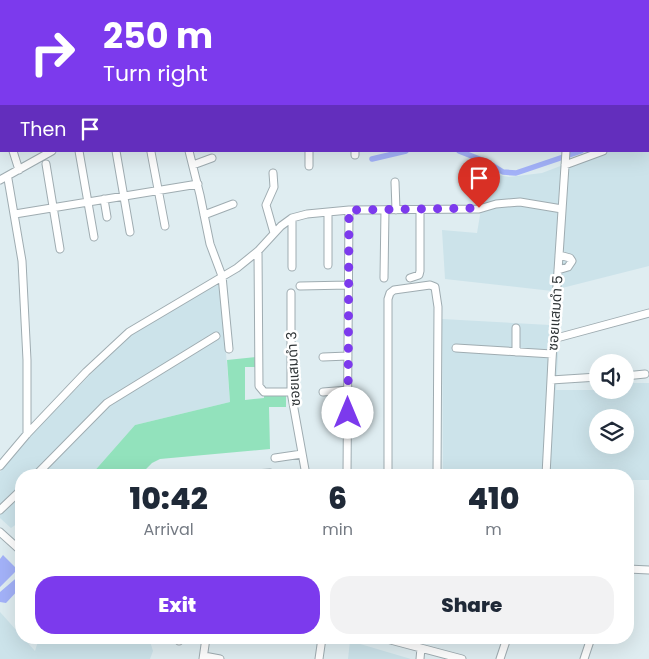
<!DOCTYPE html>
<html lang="en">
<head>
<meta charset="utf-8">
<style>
  :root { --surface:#fff; --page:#f2f2f3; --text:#1f2937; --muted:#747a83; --accent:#7c3aed }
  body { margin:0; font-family:Poppins,"Noto Sans Thai",sans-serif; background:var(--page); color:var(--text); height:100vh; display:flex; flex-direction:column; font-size:19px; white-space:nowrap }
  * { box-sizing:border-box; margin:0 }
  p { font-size:16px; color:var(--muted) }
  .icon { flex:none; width:28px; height:28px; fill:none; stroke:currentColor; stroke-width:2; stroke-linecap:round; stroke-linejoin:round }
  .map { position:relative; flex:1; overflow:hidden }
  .sheet { position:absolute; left:15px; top:469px; width:619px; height:175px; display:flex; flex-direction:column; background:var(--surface); border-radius:20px; box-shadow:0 5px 20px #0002 }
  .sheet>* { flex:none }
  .banner { position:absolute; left:0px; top:0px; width:650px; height:152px; box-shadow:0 5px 20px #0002; background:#7c3aed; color:#fff; overflow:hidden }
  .controls { position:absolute; left:589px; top:354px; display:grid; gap:10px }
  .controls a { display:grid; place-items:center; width:45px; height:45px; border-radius:50%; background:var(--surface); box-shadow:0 5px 20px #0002; font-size:25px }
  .pin { position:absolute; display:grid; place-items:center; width:42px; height:42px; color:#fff; margin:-51px -21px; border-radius:50% 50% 50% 0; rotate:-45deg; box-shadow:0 0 5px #0007 }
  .pin .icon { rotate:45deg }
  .me { position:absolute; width:55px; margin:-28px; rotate:0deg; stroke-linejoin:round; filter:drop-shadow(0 0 4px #0008) }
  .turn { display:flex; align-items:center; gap:18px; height:105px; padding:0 20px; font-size:22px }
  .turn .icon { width:65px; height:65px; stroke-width:2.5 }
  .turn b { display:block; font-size:35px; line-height:42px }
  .then { display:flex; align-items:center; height:48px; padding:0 20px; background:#0003; gap:10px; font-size:19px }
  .eta { display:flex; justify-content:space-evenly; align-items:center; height:85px; text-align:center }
  .eta b { font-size:30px; font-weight:800; line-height:35px }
  .action { display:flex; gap:10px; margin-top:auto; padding:10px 20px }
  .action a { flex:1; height:58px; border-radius:20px; background:var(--accent); color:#fff; font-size:20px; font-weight:800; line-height:58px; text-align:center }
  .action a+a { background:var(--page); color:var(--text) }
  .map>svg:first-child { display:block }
</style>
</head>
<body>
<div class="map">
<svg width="649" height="659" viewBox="0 0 649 659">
  <rect width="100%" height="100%" fill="#dfedf1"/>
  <path fill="#cce3ea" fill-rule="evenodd" d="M649 133V266L562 288 556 390H594L596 382 598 390H625V383H649V480H628V475H443L442 319 550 325 552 291 445 279 442 230 477 233 487 173 509 177 542 173 600 151H649ZM598 418H625V445H598Z
    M220 280 230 402 135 425 91 475H21V521L11 528 0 518V472L28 438 128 336Z
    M0 612 35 651 39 638H149L153 651 150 659H0Z
    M350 641 411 659H348Z"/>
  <path fill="#92e2bc" d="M257 357 256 367H245V400L264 398V394L286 395V407H269L270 449 160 459 152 463 140 475H91L135 425 230 402 227 360Z"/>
  <path fill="#a3b2f9" d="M3 555 16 568 15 572 0 587V559Z
    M21 574V587L6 603 0 602V592Z"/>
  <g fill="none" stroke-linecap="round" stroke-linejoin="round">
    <path stroke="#a3b2f9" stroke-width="5.5" d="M382 1V0
      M459 151 487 162 503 172 516 173 581 151
      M372 159 406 151"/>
    <defs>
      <path id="minor" d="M14 0V1
        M69 0V1
        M170 0V1
        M217 0V1
        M258 0V1
        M295 0V1
        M557 0V1
        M359 1V0
        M0 15 1 14
        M0 109 1 113
        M649 122V121
        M13 151 19 170
        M79 151 94 237
        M116 151 130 232
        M189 151 200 195 210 244 222 276 229 349
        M151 152 165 226
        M355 155V151
        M46 164 60 249
        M193 165 212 158
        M565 165 603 151
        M309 166V151
        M273 173 274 187 266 205 274 233
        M8 179 22 261 27 360V434
        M0 180 52 151
        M395 182 396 210
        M104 199 107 217
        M15 214 198 184
        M204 215 233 204
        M292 218V267
        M258 251 259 386 264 392H291
        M328 265V212
        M558 270 568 267 572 261 570 258 559 255
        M384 278 385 210
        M410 278 419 275 420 271V210
        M300 286 349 285
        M291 293V392L306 475
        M516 328V352
        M553 339 649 313
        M456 348 552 354
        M323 357 348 356
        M625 376 645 374
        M551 380 598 377
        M323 392 348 390
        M275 458 302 454
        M0 466 27 434 86 372 129 332 237 268 258 251 281 226 292 218 307 214 349 210 479 209 496 204 520 202 562 209
        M36 475 107 403 216 336
        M235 475 270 473
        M347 475 349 210
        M388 475V299L390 293 394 290 430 285 435 287 438 307 437 475
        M546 475 552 360 566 151
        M0 510 21 490
        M0 532 21 551
        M628 569 649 570
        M179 638V641
        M383 638 462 659
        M204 656 220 659
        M203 659 206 638
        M319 659 322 638
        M420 659 421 648
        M500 659 507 638
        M584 659 591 638"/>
    </defs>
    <use href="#minor" stroke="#9facb1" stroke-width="9"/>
    <use href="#minor" stroke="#fff" stroke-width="7"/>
  </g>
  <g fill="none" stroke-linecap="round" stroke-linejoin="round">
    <path stroke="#7c3aed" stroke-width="9" stroke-dasharray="0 16.2" d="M348 413 349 210 479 208"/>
  </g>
  <g text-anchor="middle" stroke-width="5" stroke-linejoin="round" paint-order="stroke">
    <g font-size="14" fill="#2e3335" stroke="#fff">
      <text transform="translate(555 313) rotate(-86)" y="5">ซอยแสมดำ 5</text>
      <text transform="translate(293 369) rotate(-93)" y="5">ซอยแสมดำ 3</text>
    </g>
  </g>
</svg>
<div class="controls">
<a><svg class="icon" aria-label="sound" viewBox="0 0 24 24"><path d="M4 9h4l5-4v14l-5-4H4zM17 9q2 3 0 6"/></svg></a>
<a><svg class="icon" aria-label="layers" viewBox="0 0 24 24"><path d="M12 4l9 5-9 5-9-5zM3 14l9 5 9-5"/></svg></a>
</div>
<div class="pin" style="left:479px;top:208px;background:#d93025"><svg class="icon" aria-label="arrive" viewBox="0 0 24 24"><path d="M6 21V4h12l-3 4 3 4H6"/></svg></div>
<svg class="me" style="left:348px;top:413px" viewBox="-20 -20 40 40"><circle r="19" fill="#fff"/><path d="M0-13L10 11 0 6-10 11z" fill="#7c3aed"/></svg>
<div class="banner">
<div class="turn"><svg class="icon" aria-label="right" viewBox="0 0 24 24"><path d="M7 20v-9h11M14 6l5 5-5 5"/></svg><div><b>250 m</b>Turn right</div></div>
<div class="then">Then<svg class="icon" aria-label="arrive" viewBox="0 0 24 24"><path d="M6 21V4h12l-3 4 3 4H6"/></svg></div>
</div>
<section class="sheet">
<div class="eta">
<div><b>10:42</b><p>Arrival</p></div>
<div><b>6</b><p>min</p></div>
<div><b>410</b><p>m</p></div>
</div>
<div class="action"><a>Exit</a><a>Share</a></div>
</section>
</div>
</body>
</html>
